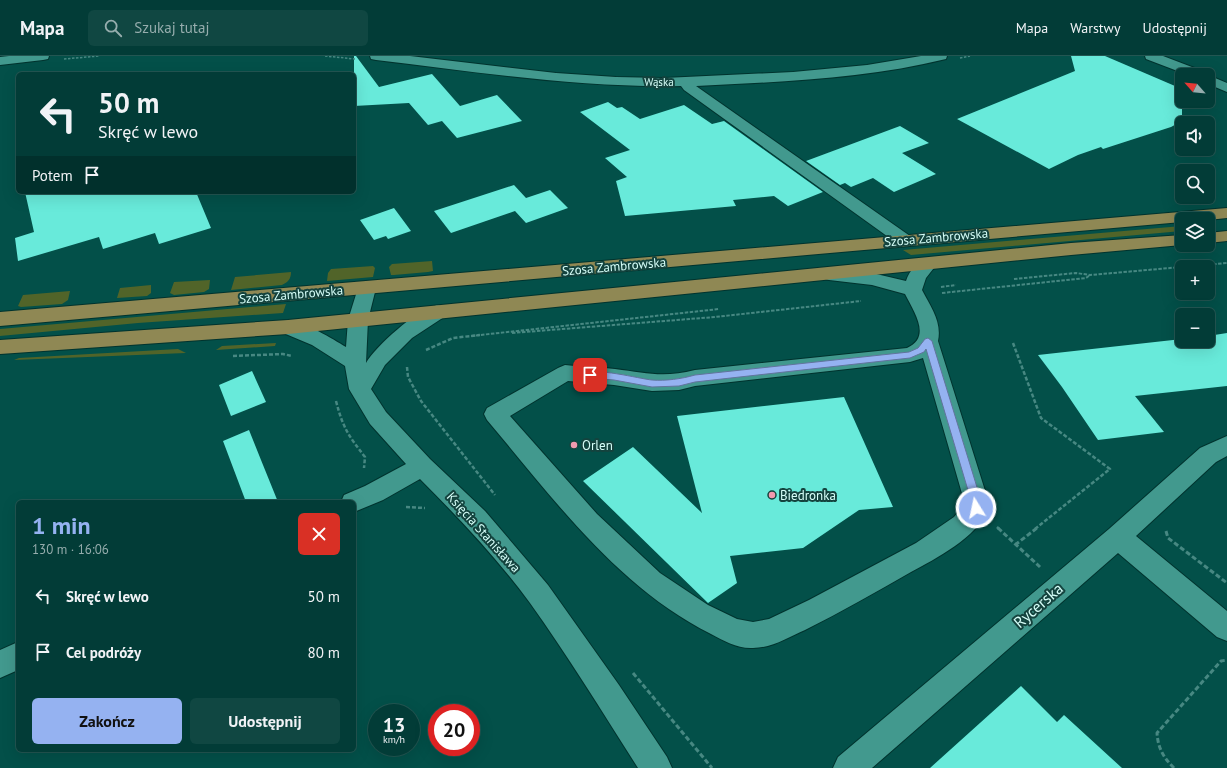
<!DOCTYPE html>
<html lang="pl">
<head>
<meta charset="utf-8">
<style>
  :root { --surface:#023c37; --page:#104742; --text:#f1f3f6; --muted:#96adad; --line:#235652; --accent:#95b2f1 }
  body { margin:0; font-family:"PT Sans",sans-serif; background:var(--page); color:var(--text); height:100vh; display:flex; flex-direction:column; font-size:15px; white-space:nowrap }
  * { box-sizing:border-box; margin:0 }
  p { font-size:13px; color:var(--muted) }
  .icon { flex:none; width:22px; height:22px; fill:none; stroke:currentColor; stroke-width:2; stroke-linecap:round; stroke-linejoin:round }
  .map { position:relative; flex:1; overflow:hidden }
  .panel { position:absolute; left:16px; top:444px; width:340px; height:252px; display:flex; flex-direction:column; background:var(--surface); border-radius:6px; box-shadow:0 4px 16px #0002,0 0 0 1px var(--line) }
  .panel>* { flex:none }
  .guide { position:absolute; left:16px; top:16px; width:340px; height:122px; border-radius:6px; box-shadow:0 4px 16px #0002,0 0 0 1px var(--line); background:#023c37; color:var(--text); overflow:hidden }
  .needle { width:26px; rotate:297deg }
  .buttons { position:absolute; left:1175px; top:12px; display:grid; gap:8px }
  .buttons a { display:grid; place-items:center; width:40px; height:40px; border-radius:6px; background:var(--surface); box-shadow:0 4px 16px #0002,0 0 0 1px var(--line); font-size:20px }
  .speed { position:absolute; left:368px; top:648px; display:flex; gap:8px; font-size:20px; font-weight:700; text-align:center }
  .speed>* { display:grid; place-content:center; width:52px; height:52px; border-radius:50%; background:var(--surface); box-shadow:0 4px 16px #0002,0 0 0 1px var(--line); line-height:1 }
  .speed small { font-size:10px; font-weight:400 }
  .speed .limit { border:6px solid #d22; background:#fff; color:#111 }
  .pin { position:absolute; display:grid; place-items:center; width:34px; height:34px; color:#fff; margin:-17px; border-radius:8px; box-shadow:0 2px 6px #0006 }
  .me { position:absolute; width:44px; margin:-22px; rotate:350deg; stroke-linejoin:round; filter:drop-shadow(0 0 3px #0008) }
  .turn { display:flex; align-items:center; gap:14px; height:84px; padding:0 16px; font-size:18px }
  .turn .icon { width:52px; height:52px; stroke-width:2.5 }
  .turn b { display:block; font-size:28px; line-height:34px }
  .then { display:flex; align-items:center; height:38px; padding:0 16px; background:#0003; gap:8px; font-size:15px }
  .round { display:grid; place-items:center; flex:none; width:42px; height:42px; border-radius:6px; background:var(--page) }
  .overview { display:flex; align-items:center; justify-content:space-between; height:68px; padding:0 16px }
  h1 { font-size:24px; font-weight:700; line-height:30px; color:var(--accent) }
  .primary-button { display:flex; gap:8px; margin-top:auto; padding:8px 16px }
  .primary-button a { flex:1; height:46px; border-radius:6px; background:var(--accent); color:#111; font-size:16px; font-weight:700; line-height:46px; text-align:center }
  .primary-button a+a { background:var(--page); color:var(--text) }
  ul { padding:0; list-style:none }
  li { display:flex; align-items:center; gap:12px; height:56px; padding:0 16px }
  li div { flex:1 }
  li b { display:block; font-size:15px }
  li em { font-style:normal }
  header { display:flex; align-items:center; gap:24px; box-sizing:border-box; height:56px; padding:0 20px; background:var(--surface); border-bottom:1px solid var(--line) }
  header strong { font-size:19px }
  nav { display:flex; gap:22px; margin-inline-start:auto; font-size:14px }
  .search { width:280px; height:36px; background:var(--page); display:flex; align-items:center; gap:10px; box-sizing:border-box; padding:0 14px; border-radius:6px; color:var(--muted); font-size:15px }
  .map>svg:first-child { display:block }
</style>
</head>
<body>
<header>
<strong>Mapa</strong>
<div class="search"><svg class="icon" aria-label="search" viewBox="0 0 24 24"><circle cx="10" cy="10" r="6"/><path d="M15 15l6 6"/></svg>Szukaj tutaj</div>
<nav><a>Mapa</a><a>Warstwy</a><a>Udostępnij</a></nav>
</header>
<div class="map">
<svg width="1227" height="712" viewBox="0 0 1227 712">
  <rect width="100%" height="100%" fill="#035049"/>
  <path fill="#516429" d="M1182 170V175L911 199 903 194Z
    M432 205 433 215 428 216 394 219H391L389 211 392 208Z
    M373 210 375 212 373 221 327 225 328 217 331 213Z
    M291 216C291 223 288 226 282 229L231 234 235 221Z
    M210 224 209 233 204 236 174 239 170 237 174 226Z
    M151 229V237L147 240 117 242 120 232Z
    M70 235 68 244 62 248 21 251 18 250 23 239Z
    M286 248 283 257 138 267 0 280V273Z
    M276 287 275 290 216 294 222 290Z
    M178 293 186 297 14 304 19 302Z"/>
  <path fill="#68eada" d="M354 0H356L379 31 432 18 460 50 497 39 522 65 457 82 442 65 428 69 409 47 354 50Z
    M1071 0H1105L1182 33V65L1171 71 1103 93 1101 91 1078 99 1049 113 957 63 1075 15Z
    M608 46 617 52 622 51 640 63 684 49 712 68 724 65 823 136 788 150 774 140 733 144 736 150 625 160 616 125 627 121 605 102 630 94 580 56Z
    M900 70 929 87 902 97 936 118 894 136 873 122 851 131 845 127 840 129 806 105Z
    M514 129 526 142 550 134 568 152 526 167 515 155 451 177 434 155Z
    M25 136H196L211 172 159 188 155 177 103 193 99 181 18 205 15 182 34 176Z
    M394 152 411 175 388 183 386 180 374 184 360 164Z
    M1227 277V330L1135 340 1164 376 1098 384 1062 331 1038 299 1182 283V285H1208V280Z
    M252 315 266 346 231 360 219 329Z
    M844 341 893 451 859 454 803 492 730 500 737 527 708 547 583 425 633 391 702 457 677 360Z
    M249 374 261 404 278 446H246L223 385Z
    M1021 630 1057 666 1064 659 1122 712H930Z"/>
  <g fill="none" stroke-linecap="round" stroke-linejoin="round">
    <defs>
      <path id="minor" d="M9 0H49L48 3 43 4 0 9V1Z
        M370 0H410L556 17 616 21 664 22 793 16 867 9 921 0H947L946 3C865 23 779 26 696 30L910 180 913 184 910 188 904 189 898 188 684 34 681 30C579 32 477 16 376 4L371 3Z
        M1145 0H1163L1205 16 1207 19H1188L1146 3Z
        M1208 19 1227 27V36L1208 28Z
        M928 202 934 204 937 208 926 222 922 234C931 251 942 266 938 285L987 441C988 445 989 450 987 454 978 481 935 503 911 516 876 536 841 556 805 574 789 581 772 592 753 592 738 593 724 585 711 578 617 531 553 442 487 364L484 358 487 352 558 312 565 309C582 311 598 311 615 313 646 317 664 322 695 314L907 292C932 281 914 256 905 238L872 229 829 224 822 222 820 218 822 214 829 212 872 217 906 225C909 215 918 205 928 202ZM923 302 963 441 964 449 954 461 916 487 809 544 769 563 753 566 737 563 708 549 660 517 597 458 510 360 568 325 614 329 652 335 679 334 695 330 910 306Z
        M367 226 374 228 376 232 368 264 366 307C376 290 416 254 435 250 438 249 441 250 444 251L447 256 444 261 412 282 385 309 371 333 386 356 430 403 485 455 548 529 619 629 667 701 672 712H638C603 657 568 600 530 547 497 502 459 462 420 423L383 444 354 456V446H341L344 439 365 430 406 408 370 368 349 333 345 310 312 289 281 276 278 271 281 266C298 261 331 282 346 291L348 264 358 232 360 228Z
        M1227 380V400L1216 406 1136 480 1227 555V585L1217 581 1118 497 872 712H833L838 701 1109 473 1200 392Z
        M18 586V614L0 622V594Z"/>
      <path id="major" d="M1227 152V162L1208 164 1182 163V166L0 270V256Z
        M1227 175V185L1208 187V177Z
        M1182 179V189H1184H1182L1071 199 288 278 0 298V284L288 264 1071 187Z"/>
    </defs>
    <use href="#minor" stroke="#01332e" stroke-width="2"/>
    <use href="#major" stroke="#01332e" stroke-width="2"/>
    <path stroke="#478882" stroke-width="1.5" stroke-dasharray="2.5 1.5" stroke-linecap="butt" d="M325 0 355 3
      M960 2 970 0
      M64 3 99 0"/>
    <path stroke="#478882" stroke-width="2" stroke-dasharray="3.5 1.5" stroke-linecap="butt" d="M1014 223 1076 217 1090 219 1227 207
      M941 231 956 229
      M942 237 1086 222 1090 219
      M512 277 715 261 861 245
      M471 280 719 253"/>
    <path stroke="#478882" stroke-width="2.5" stroke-dasharray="4 2" stroke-linecap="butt" d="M1013 287 1041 362 1110 413 1035 473
      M426 294 453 282 480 279
      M233 300 283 298 292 300
      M407 311 408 321 421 345 495 439
      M336 345C343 372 348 379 365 401L364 412
      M406 451 425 452
      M997 471 999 473"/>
    <path stroke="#478882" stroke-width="3" stroke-dasharray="5 2.5" stroke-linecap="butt" d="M998 472 1040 511
      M1166 475 1168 482 1227 527
      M1015 489 1037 472
      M633 617 712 712
      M1174 712C1163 701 1158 692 1157 677L1221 605 1227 604"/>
    <use href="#minor" fill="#42998e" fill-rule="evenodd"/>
    <use href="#major" fill="#8f8854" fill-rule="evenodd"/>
  </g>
  <path fill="#95b2f1" stroke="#61749d" d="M928 282 932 285 980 441 981 452 980 455 976 456 973 455 970 441 926 293 924 296 910 302 695 326 679 330 652 331 614 324 590 322 585 319C592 310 640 323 652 324 666 325 681 323 695 319L909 296 918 292 925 283Z"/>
  <g fill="#f29aaf" stroke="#14433e" stroke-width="1.5">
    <circle cx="574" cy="389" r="4"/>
    <circle cx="772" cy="439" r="4"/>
  </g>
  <g text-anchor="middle" stroke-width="4" stroke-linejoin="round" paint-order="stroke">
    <g font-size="11" fill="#d6fef8" stroke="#14433e">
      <text x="659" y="30">Wąska</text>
    </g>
    <g font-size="13" fill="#d6fef8" stroke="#14433e">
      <text transform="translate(936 181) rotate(-5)" y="5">Szosa Zambrowska</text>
      <text transform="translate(614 210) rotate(-5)" y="5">Szosa Zambrowska</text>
      <text transform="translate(291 238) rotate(-5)" y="5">Szosa Zambrowska</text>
      <text transform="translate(484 476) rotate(48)" y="5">Księcia Stanisława</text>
    </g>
    <g font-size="13" fill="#d6fef8" stroke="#14433e" text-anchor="start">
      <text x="582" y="394">Orlen</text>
      <text x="780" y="444">Biedronka</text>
    </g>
    <g font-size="16" fill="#d6fef8" stroke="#14433e">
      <text transform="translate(1038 549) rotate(-41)" y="6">Rycerska</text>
    </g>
  </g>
</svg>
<div class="buttons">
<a><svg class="needle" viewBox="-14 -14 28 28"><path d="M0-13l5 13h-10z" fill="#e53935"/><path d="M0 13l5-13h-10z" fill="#96adad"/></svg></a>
<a><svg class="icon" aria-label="sound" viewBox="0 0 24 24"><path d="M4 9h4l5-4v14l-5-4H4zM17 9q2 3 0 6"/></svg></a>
<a><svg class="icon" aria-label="search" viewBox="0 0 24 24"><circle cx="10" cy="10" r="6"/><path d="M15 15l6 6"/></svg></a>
<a><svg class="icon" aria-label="layers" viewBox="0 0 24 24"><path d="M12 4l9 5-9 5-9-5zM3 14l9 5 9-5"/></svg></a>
<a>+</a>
<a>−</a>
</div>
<div class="speed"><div>13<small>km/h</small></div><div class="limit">20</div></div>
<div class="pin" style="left:590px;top:319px;background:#d93025"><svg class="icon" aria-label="arrive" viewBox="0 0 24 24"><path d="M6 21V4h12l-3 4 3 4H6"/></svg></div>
<svg class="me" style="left:976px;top:452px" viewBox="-20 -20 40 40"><circle r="17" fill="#95b2f1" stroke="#fff" stroke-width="3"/><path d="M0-11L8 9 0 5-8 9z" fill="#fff"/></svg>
<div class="guide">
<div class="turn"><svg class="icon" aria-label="left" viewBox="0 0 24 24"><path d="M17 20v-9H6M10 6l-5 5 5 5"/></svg><div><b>50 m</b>Skręć w lewo</div></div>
<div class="then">Potem<svg class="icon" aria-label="arrive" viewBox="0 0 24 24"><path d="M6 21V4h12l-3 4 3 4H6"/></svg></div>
</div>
<section class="panel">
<div class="overview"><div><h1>1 min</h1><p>130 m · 16:06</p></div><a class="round" style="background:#d93025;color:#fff"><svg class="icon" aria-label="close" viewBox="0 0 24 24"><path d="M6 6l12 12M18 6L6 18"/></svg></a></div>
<ul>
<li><svg class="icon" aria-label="left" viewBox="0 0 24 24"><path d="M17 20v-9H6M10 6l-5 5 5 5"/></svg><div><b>Skręć w lewo</b></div><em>50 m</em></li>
<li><svg class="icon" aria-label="arrive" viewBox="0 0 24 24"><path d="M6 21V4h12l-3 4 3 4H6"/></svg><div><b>Cel podróży</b></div><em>80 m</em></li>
</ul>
<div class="primary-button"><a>Zakończ</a><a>Udostępnij</a></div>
</section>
</div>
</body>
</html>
